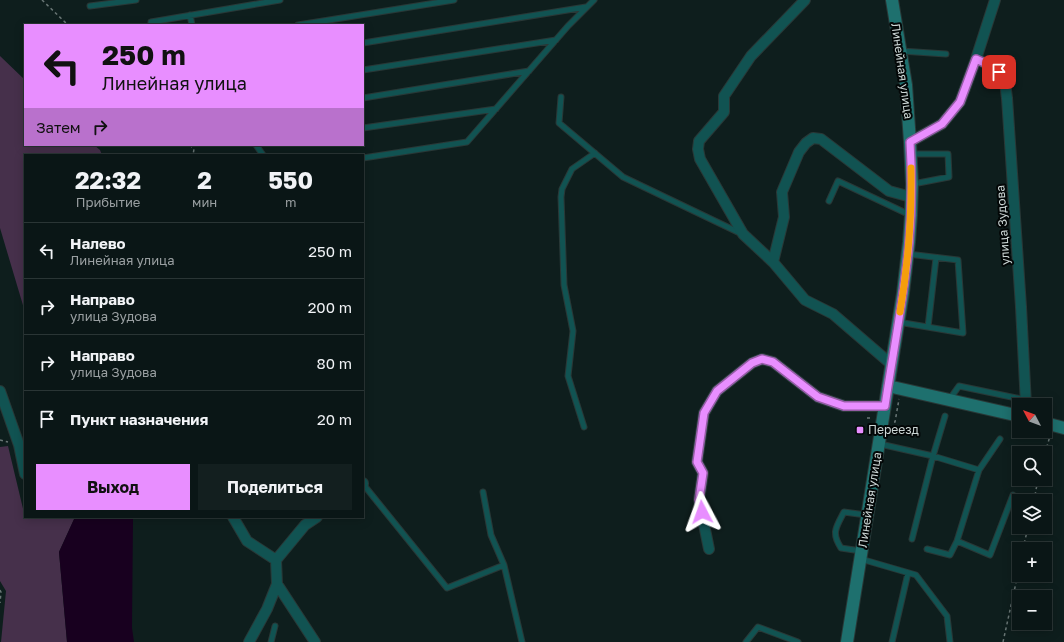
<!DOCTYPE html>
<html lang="ru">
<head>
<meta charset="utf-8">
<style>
  :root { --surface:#0a1616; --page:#131f1f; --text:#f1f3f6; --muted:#999fa1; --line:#2a3535; --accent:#e88eff }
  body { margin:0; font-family:"Golos Text",sans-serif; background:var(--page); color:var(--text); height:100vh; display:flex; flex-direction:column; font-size:15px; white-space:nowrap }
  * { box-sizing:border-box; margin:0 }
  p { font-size:13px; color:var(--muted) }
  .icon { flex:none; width:22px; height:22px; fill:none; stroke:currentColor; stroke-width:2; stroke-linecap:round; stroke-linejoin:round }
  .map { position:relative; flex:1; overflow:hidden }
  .panel { position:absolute; left:24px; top:154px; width:340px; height:364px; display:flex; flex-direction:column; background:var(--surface); border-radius:0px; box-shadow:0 2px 10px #0003,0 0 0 1px var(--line) }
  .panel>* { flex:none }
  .top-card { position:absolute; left:24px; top:24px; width:340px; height:122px; border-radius:0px; box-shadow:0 2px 10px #0003,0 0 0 1px var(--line); background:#e88eff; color:#111; overflow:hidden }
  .needle { width:26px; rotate:311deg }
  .controls { position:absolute; left:1012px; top:398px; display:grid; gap:8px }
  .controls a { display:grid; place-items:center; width:40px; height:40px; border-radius:0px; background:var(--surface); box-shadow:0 2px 10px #0003,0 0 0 1px var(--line); font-size:20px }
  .pin { position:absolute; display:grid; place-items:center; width:34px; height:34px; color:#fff; margin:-17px; border-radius:8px; box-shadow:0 2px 6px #0006 }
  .me { position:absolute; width:44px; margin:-22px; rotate:356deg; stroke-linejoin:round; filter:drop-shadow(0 0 3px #0008) }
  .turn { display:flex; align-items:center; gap:14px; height:84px; padding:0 12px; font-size:18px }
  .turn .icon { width:52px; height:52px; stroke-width:2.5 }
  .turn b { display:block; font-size:28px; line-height:34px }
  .then { display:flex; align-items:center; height:38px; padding:0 12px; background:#0003; gap:8px; font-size:15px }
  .eta { display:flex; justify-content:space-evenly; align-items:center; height:68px; text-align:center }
  .eta b { font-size:24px; font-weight:700; line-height:28px }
  .cta { display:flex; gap:8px; margin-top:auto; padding:8px 12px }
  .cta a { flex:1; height:46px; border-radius:0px; background:var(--accent); color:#111; font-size:16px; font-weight:700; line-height:46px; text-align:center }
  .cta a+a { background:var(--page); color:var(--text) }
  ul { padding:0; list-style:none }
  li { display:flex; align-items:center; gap:12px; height:56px; padding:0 12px; border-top:1px solid var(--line) }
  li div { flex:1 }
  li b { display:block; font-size:15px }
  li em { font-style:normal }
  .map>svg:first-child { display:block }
</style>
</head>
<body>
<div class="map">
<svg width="1064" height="642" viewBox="0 0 1064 642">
  <rect width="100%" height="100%" fill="#0e1e1d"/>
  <path fill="#46304b" d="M0 56 25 80V145H94L100 150 102 155H25V312L0 228Z
    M8 446 25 517 44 518 46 517H75L59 552 67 642H1L6 591 0 581V447Z"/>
  <path fill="#18001f" d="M75 517H133L132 628 134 642H67L59 552Z"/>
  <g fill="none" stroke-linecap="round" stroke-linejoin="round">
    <defs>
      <path id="lane" d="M90 6 136 0
        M190 15 192 25
        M151 25V22L280 0
        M298 25 454 0
        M363 43 586 7
        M901 51 946 54
        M363 70 556 40
        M561 97 559 123 623 177 742 234
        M363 98 529 71
        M363 128 496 109
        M256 145 263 155
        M911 154H948L949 177 913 184
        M363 158 467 142 568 26 594 0
        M829 201 838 181 910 215
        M898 322 963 333 958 260 908 254
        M928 327 936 258
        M949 400 959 386 1026 400
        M584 427 568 376 573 331 564 285 561 197 562 189 572 169 595 153
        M880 444 933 456 979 470 957 541 950 555 927 549
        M979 470 1000 439
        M363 484 447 588 504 565
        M483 492 491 535 504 565 522 642
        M912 539 933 456 945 416
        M957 541 990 555 1013 495
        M861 551 841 548C831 533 836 527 844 512L866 515
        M861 559 916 575 947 616 950 642
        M271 642 275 626
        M746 642 758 627 798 642
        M892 642 908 573"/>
      <path id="street" d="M805 0 751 56 724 96V112L699 141 698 149 700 159 743 234 773 262 805 300 833 314 891 364
        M976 59C986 63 1000 70 1004 81 1006 86 1006 92 1007 98L1021 307 1026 405
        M910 142 942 124 960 102 976 59 995 0
        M773 262 784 217 782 192 799 152 806 143 813 138 821 139 889 191 911 197
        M0 391 19 445 25 474
        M363 483V484
        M233 517 247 541 276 560 277 584 315 642
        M709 549 699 500 703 473 697 462 704 413 717 391 752 363 762 359 773 362 818 397 844 406H885
        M276 560 305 525 317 517
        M249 642 267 609 277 584"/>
      <path id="secondary" d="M888 386 1019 416
        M1045 423 1064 428
        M847 642 903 293 909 242 911 215 912 184 910 142 906 85 892 0"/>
    </defs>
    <use href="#lane" stroke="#293837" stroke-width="7"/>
    <use href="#street" stroke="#293837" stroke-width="12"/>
    <use href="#secondary" stroke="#293837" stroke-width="14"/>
    <path stroke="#697675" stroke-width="1.5" stroke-dasharray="3 3" stroke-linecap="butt" d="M42 0 68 25
      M190 145 194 149 193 155
      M867 418H872
      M894 422H895L899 399
      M0 440 8 442
      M1045 453 1050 436
      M1034 501 1038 479
      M1023 549 1028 527
      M0 590 1 592 0 603
      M1003 642 1019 569"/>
    <use href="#lane" stroke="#115352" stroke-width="5"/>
    <use href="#street" stroke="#115352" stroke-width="10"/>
    <use href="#secondary" stroke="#1e706e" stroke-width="12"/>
  </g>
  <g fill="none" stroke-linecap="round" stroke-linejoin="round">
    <defs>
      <path id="route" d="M702 512 699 500 703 473 697 462 704 413 717 391 752 363 762 359 773 362 818 397 844 406H885C893 352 904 298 909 243 912 209 912 175 910 142L942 124 960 102 976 59 991 66 999 72"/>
    </defs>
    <use href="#route" stroke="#975ca6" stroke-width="10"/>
    <use href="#route" stroke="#e88eff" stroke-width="7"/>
    <path stroke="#f59e0b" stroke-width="7" d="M900 312C908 265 912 217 911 168"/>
  </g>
  <rect fill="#e88eff" stroke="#030707" stroke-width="1.5" x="856" y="426" width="8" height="8" rx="2"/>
  <g text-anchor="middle" stroke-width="4" stroke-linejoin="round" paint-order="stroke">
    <g font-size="12" fill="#ccd6d5" stroke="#030707">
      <text transform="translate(902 71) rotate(82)" y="4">Линейная улица</text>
      <text transform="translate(1003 225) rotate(-94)" y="4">улица Зудова</text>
      <text transform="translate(870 500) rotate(-81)" y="4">Линейная улица</text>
    </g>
    <g font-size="12" fill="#ccd6d5" stroke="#030707" text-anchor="start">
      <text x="868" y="434">Переезд</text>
    </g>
  </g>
</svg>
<div class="controls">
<a><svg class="needle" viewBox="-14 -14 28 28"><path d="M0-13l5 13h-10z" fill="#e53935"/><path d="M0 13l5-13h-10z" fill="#999fa1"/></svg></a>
<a><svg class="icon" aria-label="search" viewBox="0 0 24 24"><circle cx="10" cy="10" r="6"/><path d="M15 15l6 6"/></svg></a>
<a><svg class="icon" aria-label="layers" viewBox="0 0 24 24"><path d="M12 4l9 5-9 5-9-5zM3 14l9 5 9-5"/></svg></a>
<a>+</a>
<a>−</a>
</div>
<div class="pin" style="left:999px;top:72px;background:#d93025"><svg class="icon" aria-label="arrive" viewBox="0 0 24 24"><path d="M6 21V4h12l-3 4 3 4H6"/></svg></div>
<svg class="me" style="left:702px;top:512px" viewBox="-20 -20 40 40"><path d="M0-17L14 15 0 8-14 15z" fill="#e88eff" stroke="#fff" stroke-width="4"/></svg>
<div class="top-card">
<div class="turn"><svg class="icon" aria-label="left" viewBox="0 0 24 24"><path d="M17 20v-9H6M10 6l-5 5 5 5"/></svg><div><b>250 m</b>Линейная улица</div></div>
<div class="then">Затем<svg class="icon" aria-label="right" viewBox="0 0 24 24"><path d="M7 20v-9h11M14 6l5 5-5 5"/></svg></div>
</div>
<section class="panel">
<div class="eta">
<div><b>22:32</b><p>Прибытие</p></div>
<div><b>2</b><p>мин</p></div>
<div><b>550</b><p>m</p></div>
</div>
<ul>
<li><svg class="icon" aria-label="left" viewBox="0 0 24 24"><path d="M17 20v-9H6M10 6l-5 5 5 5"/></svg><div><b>Налево</b><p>Линейная улица</p></div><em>250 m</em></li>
<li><svg class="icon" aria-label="right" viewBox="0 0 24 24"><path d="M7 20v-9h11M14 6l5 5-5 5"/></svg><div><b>Направо</b><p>улица Зудова</p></div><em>200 m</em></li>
<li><svg class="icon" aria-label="right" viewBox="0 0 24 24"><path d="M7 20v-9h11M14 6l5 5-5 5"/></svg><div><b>Направо</b><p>улица Зудова</p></div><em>80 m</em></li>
<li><svg class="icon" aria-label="arrive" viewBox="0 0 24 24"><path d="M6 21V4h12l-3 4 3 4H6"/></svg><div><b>Пункт назначения</b></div><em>20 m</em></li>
</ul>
<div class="cta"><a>Выход</a><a>Поделиться</a></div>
</section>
</div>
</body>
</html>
